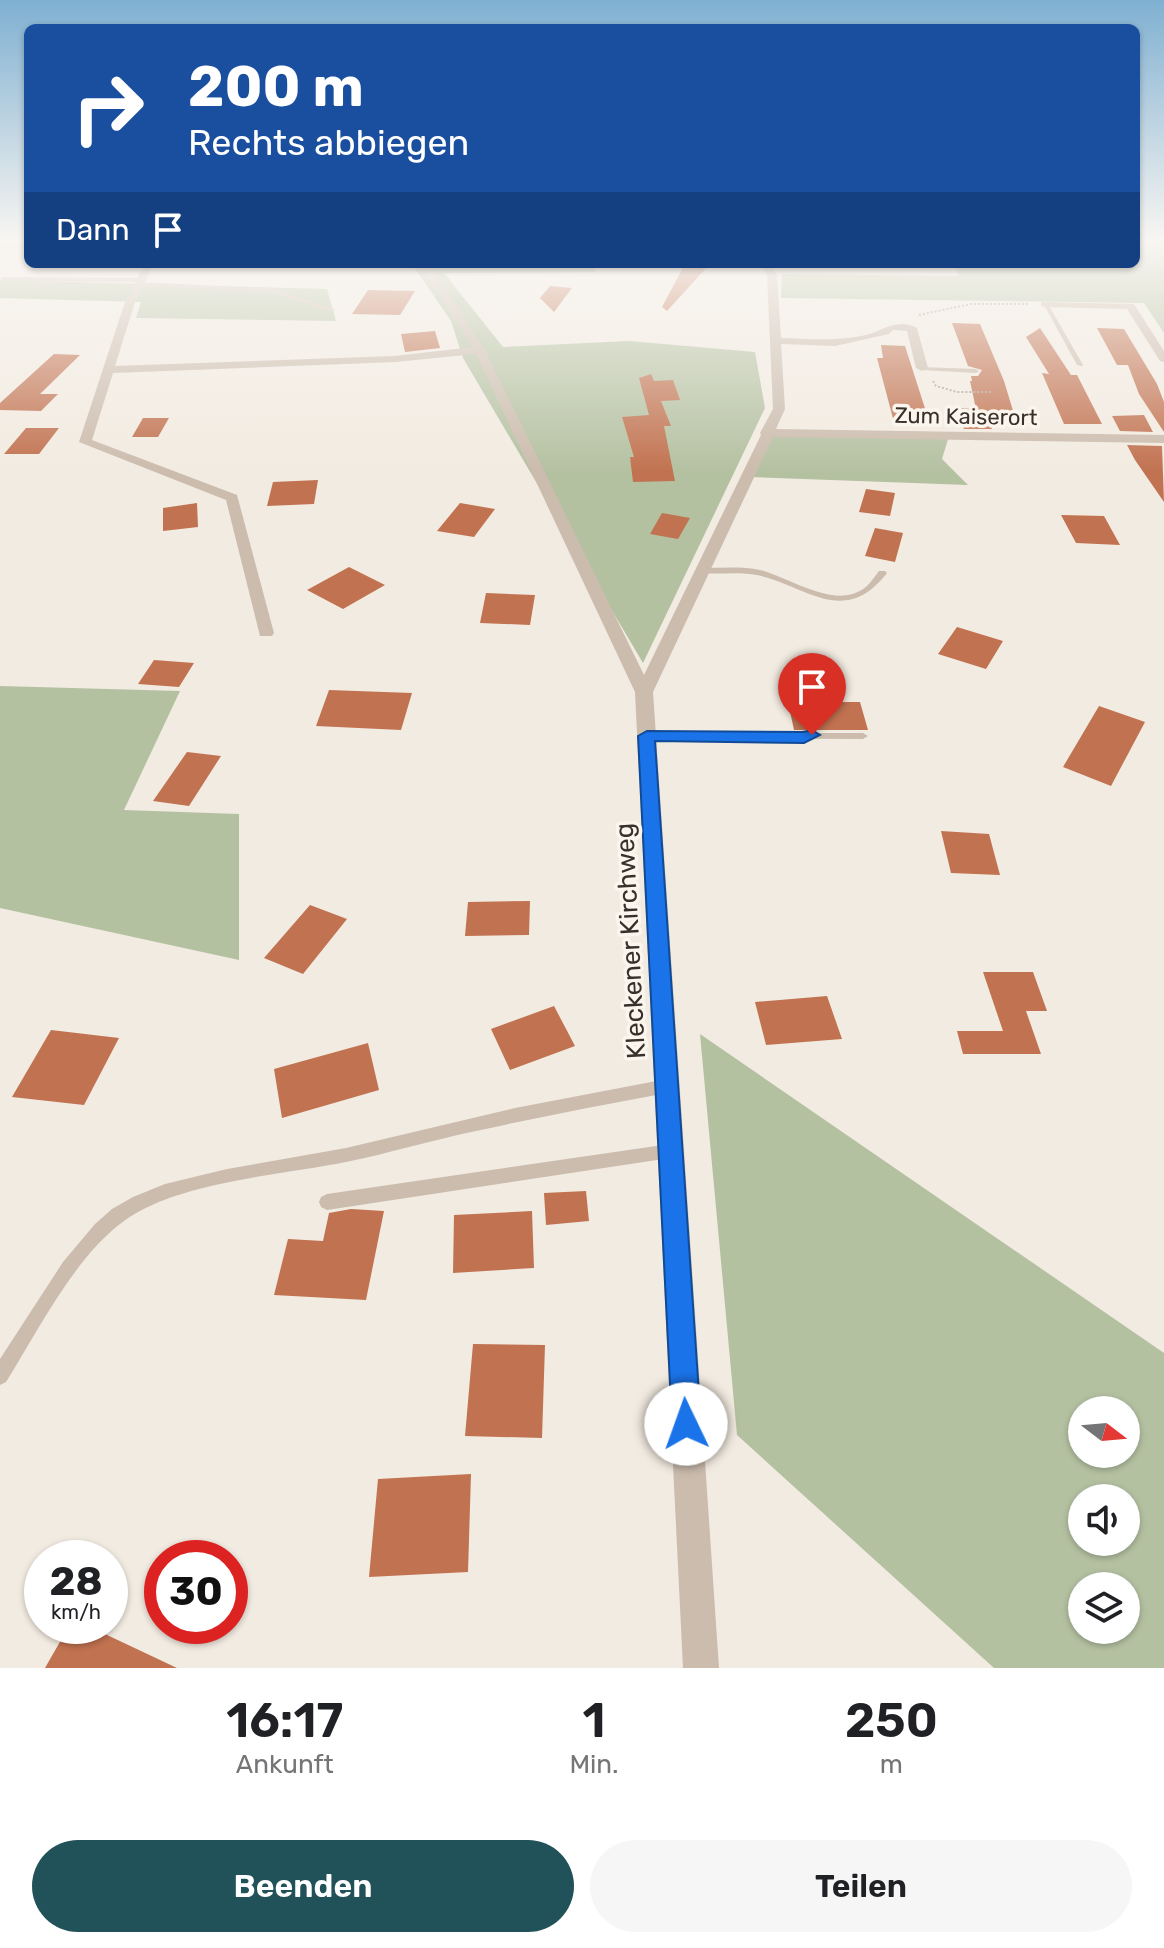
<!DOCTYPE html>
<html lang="de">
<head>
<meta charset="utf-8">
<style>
  :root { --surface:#fff; --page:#f6f6f6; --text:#202124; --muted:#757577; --accent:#225259 }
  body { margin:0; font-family:Rubik,sans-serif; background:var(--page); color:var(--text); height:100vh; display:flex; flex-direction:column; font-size:30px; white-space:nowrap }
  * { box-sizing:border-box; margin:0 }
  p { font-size:26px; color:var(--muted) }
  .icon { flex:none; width:44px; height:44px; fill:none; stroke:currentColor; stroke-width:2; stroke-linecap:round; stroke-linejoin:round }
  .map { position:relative; height:1668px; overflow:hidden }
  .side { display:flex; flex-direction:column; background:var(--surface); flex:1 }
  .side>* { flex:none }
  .top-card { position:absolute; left:24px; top:24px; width:1116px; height:244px; border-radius:12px; box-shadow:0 2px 6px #0004; background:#1a4fa0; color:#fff; overflow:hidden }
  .needle { width:52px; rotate:106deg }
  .tools { position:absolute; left:1068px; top:1396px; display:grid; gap:16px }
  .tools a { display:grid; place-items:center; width:72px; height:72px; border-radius:50%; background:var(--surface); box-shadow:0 2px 6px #0004; font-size:40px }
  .speed { position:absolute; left:24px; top:1540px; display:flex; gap:16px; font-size:40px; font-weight:700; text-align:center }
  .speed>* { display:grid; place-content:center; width:104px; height:104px; border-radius:50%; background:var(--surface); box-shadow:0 2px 6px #0004; line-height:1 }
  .speed small { font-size:20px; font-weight:400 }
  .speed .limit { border:12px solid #d22; background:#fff; color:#111 }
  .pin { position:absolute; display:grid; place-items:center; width:68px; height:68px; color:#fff; margin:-82px -34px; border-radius:50% 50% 50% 0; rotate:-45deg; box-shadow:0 0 8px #0007 }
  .pin .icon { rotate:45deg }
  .me { position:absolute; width:88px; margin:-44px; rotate:357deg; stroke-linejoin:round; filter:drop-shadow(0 0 6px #0008) }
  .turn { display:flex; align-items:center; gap:28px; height:168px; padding:0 32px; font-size:36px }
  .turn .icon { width:104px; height:104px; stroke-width:2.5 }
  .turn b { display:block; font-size:56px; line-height:68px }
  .then { display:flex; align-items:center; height:76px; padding:0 32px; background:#0003; gap:16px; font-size:30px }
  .eta { display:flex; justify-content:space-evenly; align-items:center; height:136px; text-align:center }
  .eta b { font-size:48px; font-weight:600; line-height:56px }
  .action { display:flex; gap:16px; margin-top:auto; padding:16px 32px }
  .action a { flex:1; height:92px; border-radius:48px; background:var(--accent); color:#fff; font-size:32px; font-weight:600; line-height:92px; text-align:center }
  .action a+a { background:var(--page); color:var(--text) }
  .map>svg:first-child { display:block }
</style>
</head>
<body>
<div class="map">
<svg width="1164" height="1668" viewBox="0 0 1164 1668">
  <rect width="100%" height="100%" fill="#f2ebe1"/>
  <path fill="#b4c1a1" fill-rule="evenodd" d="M1136 239H1164V333L1144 303 781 298 782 274 959 276 954 264H1136Z
    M412 264H591L596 272 444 273 503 347 629 341 755 352 765 408 643 663 463 358 451 321Z
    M0 280 327 289 336 321 136 318 141 302 0 298Z
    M766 433 949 436 942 459 968 485 750 477Z
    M0 686 180 691 124 810 239 814V960L0 908Z
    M700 1034 1164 1353V1668H994L737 1435ZM1126 1410V1454H1082V1410ZM1126 1498V1542H1082V1498ZM1126 1586V1630H1082V1586Z"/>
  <path fill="#c17250" d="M685 264 708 266 667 311 662 307Z
    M550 286 572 288 554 312 540 298Z
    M368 290 415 291 400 315 352 314Z
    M952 323 980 324 1004 381 1017 424H990L992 429H964L953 408 976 409 970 381H972L971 376H978L982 370 968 366Z
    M1040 328 1071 375H1077L1102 424H1064L1042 373 1049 374 1026 337Z
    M1097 328 1124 329 1157 384 1164 402V432L1139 394 1128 365H1117Z
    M435 331 440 348 405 352 401 334Z
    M881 345 905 346 930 424 895 426 877 358H883Z
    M54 354 80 355 40 394H58L41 411 0 410V403Z
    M651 374 654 381 673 380 680 400 661 401 671 426H664L675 481 633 482 630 457H634L622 417 649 415 639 378Z
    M1144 415 1153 432 1120 431 1112 416Z
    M143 418H169L158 437H132Z
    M26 428H59L39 454H4Z
    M1127 445 1162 446 1164 502 1135 460Z
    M318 480 314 504 267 506 273 482Z
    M866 489 895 493 890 516 859 512Z
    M197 503 198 527 163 531V508Z
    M460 503 495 509 474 537 437 531Z
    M662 513 690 518 678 539 650 534Z
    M1061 515 1104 516 1120 545 1076 543Z
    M875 528 903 533 895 562 865 556Z
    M349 567 385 585 343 609 307 590Z
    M486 593 535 595 530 625 480 623Z
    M957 627 1003 641 986 669 938 654Z
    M154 660 194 663 179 687 138 684Z
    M329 690 412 693 401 730 316 726Z
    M788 702H860L868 730H794Z
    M1099 706 1145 722 1111 786 1063 767Z
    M187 752 221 756 189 806 153 801Z
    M941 831 989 834 1000 875 951 873Z
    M530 901 529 935 465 936 468 902Z
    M310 905 347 919 303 974 264 958Z
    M983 972H1033L1047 1011H1026L1041 1054H963L957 1031H1003Z
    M827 996 842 1039 766 1045 755 1002Z
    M554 1006 575 1046 510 1070 491 1029Z
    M51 1030 119 1038 84 1105 12 1097Z
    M368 1043 379 1090 282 1118 274 1069Z
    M586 1191 589 1221 546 1225 544 1193Z
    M351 1209 384 1211 366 1300 274 1295 288 1239 323 1241 329 1213Z
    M532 1211 534 1268 453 1273 454 1215Z
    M473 1344 545 1345 542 1438 465 1436Z
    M471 1474 468 1572 369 1577 378 1479Z
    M69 1626H88L177 1668H45Z"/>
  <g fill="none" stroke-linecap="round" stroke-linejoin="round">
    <path stroke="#b6a697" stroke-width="2" stroke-dasharray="2 2" stroke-linecap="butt" d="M919 315 971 304H1029
      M933 381 936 386 957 392H991"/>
    <path fill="#cbbcad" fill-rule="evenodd" d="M0 244H28V248H0Z
      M1 277 141 278 144 280 141 282 1 281Z
      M140 282 274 289 336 310 331 311 273 293 142 286 137 294H133L137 284Z
      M1043 303 1048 304 1083 365 1082 366 1077 365Z
      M920 367 976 369 979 371 976 373 922 370 919 368Z
      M704 568C723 568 742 566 760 570 792 578 837 612 867 586 871 582 875 576 879 571H885L887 573C844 628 807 586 757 575 738 571 719 575 701 573L699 571Z
      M647 733H863L868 736 863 739 643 738 642 736Z
      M667 1079 672 1081 674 1086 672 1091 667 1093C603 1105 539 1117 476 1131 432 1140 390 1153 346 1162 281 1175 177 1182 124 1221 75 1256 38 1331 6 1382L0 1385V1359L63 1262 95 1224 112 1209 133 1197 165 1184 227 1169 346 1148 515 1108Z
      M670 1144 676 1146 678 1151 676 1156 670 1158 327 1210 321 1207 319 1202 321 1197 327 1194Z"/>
    <path fill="#cbbcad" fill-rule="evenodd" d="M144 264H154L135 302 115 366 395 356 473 347 420 264H430L485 350 644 675 761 435 760 433 773 409 767 275 760 264H770L777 275 781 338C811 339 854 343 882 329 893 324 906 321 917 328L928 368 922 371 916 368 907 331 893 330 889 334 835 346 781 344 785 409 776 429 1164 435V443L773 437 653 692 719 1668H683L635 692 476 354 395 362 113 373 92 440 237 495 274 633 272 636H260L226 500 79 442 125 302Z
      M1041 302 1134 304 1164 351V362L1160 361 1127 309 1045 307 1041 306Z"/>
  </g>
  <linearGradient id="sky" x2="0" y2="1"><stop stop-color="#7fb0d1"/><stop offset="0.51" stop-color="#f9f6f2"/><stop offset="1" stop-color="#f9f6f2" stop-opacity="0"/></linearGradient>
  <rect width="1164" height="472" fill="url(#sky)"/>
  <path fill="#1a73e8" stroke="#114b97" stroke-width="2" d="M812 730 820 735 804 743 655 741 701 1424 696 1434 686 1439 676 1434 672 1424 638 736 647 731 803 732Z"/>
  <g text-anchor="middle" stroke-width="7" stroke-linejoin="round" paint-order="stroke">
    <g font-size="22" fill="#39302b" stroke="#faf5ed">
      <text transform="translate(966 416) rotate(1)" y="8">Zum Kaiserort</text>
    </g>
    <g font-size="26" fill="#39302b" stroke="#faf5ed">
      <text transform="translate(630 941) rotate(-93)" y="9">Kleckener Kirchweg</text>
    </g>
  </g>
</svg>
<div class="tools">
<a><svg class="needle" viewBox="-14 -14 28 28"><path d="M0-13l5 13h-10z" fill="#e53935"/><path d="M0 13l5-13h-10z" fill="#757577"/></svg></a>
<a><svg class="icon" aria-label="sound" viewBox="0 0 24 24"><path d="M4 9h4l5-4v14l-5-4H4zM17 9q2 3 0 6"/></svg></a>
<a><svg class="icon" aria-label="layers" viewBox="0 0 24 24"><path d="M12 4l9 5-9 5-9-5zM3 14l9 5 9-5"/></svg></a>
</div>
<div class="speed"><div>28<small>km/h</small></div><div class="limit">30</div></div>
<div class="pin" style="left:812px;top:735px;background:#d93025"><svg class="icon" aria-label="arrive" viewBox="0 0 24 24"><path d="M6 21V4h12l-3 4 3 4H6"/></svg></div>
<svg class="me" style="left:686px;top:1424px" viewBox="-20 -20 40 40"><circle r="19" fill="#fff"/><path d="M0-13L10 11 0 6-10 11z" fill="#1a73e8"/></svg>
<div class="top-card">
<div class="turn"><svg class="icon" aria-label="right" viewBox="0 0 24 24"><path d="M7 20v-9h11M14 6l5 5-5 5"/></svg><div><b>200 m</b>Rechts abbiegen</div></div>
<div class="then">Dann<svg class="icon" aria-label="arrive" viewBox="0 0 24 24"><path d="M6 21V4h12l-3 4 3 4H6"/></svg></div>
</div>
</div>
<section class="side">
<div class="eta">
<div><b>16:17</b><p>Ankunft</p></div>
<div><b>1</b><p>Min.</p></div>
<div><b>250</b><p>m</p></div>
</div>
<div class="action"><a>Beenden</a><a>Teilen</a></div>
</section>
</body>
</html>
